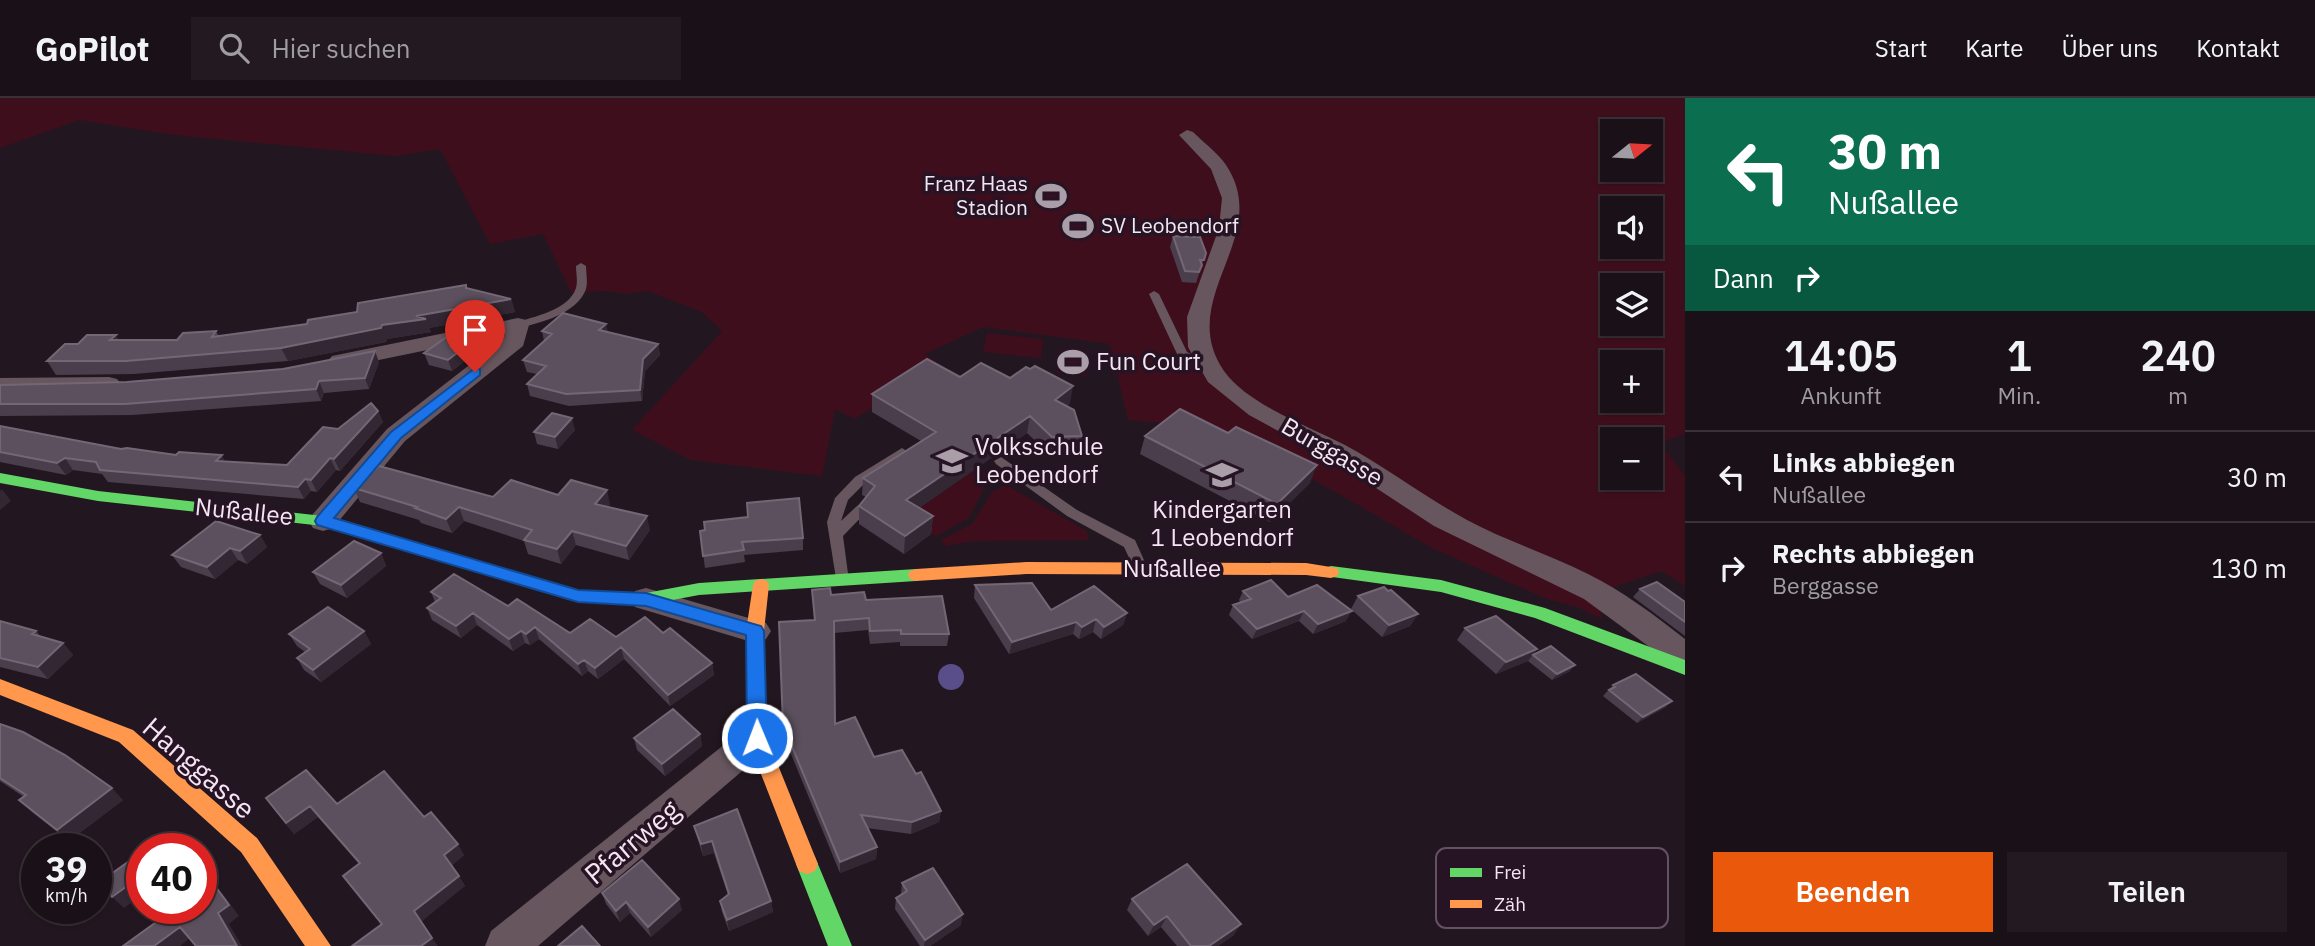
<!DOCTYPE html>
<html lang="de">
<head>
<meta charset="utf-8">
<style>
  :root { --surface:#1a1118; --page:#231a21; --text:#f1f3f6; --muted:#9f9da2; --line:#383137; --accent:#ea580c }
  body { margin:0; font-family:"IBM Plex Sans",sans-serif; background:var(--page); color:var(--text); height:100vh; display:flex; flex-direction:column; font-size:26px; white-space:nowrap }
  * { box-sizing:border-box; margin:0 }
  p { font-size:23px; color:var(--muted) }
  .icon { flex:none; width:38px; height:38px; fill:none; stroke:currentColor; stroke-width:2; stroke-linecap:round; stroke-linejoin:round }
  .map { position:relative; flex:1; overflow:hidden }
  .details { display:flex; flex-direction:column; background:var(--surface); width:630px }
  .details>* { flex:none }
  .top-card { background:#0b6e4f; color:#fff; overflow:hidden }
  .needle { width:46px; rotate:72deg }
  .fabs { position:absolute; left:1600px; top:21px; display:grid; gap:14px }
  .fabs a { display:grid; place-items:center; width:63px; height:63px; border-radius:0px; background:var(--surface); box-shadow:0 2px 5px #0004,0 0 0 2px var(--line); font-size:35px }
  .speed { position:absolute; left:21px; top:735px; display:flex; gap:14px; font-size:35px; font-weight:700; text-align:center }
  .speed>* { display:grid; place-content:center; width:91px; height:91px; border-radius:50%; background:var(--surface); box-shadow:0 2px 5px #0004,0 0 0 2px var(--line); line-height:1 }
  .speed small { font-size:18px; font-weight:400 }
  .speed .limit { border:10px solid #d22; background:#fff; color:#111 }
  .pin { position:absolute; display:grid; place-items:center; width:60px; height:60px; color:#fff; margin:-72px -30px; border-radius:50% 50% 50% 0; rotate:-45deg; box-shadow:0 0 7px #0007 }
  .pin .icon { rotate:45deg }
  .me { position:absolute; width:77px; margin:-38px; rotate:359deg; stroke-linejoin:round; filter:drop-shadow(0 0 5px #0008) }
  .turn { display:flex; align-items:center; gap:24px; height:147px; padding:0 28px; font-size:32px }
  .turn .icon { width:91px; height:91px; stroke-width:2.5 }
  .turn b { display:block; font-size:49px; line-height:60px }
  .then { display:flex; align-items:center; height:66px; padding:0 28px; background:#0003; gap:14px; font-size:26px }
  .eta { display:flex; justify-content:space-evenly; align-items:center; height:119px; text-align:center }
  .eta b { font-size:42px; font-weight:600; line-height:49px }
  .button { display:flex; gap:14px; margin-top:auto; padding:14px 28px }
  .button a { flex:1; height:80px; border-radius:0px; background:var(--accent); color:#fff; font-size:28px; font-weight:600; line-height:80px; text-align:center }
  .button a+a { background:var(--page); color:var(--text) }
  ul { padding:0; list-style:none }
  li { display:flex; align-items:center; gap:21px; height:91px; padding:0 28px; border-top:2px solid var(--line) }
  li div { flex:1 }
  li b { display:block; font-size:26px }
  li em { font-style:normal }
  header { display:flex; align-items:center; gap:42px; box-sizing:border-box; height:98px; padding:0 35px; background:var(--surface); border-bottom:2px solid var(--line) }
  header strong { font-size:33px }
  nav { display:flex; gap:38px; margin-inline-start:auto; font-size:24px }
  .search { width:490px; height:63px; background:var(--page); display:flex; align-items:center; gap:18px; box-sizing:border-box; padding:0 24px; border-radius:0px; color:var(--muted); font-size:26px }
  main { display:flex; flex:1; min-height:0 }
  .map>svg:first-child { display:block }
</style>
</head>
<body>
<header>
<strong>GoPilot</strong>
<div class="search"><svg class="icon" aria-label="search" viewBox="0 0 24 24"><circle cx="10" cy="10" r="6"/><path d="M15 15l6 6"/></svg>Hier suchen</div>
<nav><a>Start</a><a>Karte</a><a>Über uns</a><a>Kontakt</a></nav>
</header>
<main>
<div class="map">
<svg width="1685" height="848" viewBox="0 0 1685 848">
  <rect width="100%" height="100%" fill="#221720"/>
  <path fill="#3f0e1c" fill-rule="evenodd" d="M0 0H1685V336L1660 345 1685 378V488L1661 473 1608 491 1598 504 1602 521 1577 509 1547 501 1432 450 1325 388 1209 329 1128 322 1110 246 983 229 925 256 939 266 855 321 835 311 822 378 691 362 632 332 722 233 702 214 647 193 625 196 608 193 571 194 543 136 490 146 440 51 396 58 174 37 79 22 0 50ZM1612 33H1650V72H1612ZM1612 110H1650V149H1612ZM1612 187H1650V226H1612ZM1612 264H1650V303H1612ZM1612 341H1650V380H1612Z
    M987 235 1043 241 1041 260 983 254Z
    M1060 250 1089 253 1086 279 1056 275Z
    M977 370 995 379 996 383 985 388 969 420 936 438 905 420Z
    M1006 387 1087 433 1088 442 973 443 946 448 941 442 972 426 992 394Z"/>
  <path fill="#5a4e8a" d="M938 579a13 13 0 1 1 26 0a13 13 0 1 1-26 0Z"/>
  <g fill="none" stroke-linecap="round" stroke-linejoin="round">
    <path fill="#67565e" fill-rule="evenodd" d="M581 165 586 168C586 175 588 184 586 191 577 216 540 225 518 230L514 229V225C533 219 569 212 576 190 578 183 576 175 576 168Z
      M1154 193 1159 196 1187 254 1209 264V268H1201L1178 258 1149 196Z
      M902 350 908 354 907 357 865 385 848 402 841 423 857 408 862 406 869 411 843 438 849 483 847 487H837L827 424 835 400 855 379Z
      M1001 359 1077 412 1135 442 1148 471 1146 475H1136L1124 449 1067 418 996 366 994 363Z"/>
    <path fill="#67565e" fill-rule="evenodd" d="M1187 32 1193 34C1203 44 1218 55 1226 67 1274 139 1174 200 1224 273 1248 307 1309 328 1345 347 1387 370 1425 399 1467 422 1506 443 1549 456 1588 476 1623 493 1654 517 1685 541V571L1674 567 1584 501 1434 428 1344 369 1249 317 1208 284 1188 249 1187 219 1219 130 1222 100 1211 71 1179 37Z
      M518 220 526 222 529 227 523 248 405 343 333 430 323 433 313 430 309 423 313 416 387 331 504 240 505 236 340 270 332 268 328 263 332 258Z
      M109 279 117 281 121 286 117 291 0 294V280Z
      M646 490 766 525 771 533 766 541 755 545 635 509 631 501 635 493Z
      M757 625 769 630 774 640 769 650 538 848H485L491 833 745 630Z"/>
    <path fill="#63d668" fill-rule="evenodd" d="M0 375 98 393 323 418 577 492 646 495 699 485 916 471 922 473 924 477 922 481 916 483 699 497 646 507 577 504 323 428 98 403 0 385Z
      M1331 468 1441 482 1545 510 1685 562V577L1535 520 1441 494 1325 478 1323 474 1325 470Z
      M807 756 815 759 852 848H828L796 766 799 759Z"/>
    <path fill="#ff974d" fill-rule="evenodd" d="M1026 464 1306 465 1337 470 1339 474 1337 478 1331 480 1306 477 1026 476 916 483 910 481 908 477 910 473 916 471Z
      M761 481 767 483 769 487 764 533 767 640 818 766 815 773 807 776 799 773 796 766 747 640 746 533 753 487 755 483Z
      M0 581 133 632 257 740 331 848H305L241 754 119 644 0 597Z"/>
  </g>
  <path fill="#4a3e4c" d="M1173 138 1206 155 1196 185 1182 184 1170 149Z
    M466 190 511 201 515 214 429 230 431 234 387 241 386 244 288 263 134 276 56 277 47 263 119 242H177L216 233 219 238 307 226Z
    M542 233 608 234 658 246 660 257 645 273 642 303 569 308 530 298 527 286 537 276 527 274 523 262 544 243Z
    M484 248 452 273 429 267 424 255Z
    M379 264 369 291 324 295 321 303 132 317 0 318V287L127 284Z
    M960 279 1010 280 1070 305 1067 308 1082 338 1078 356H1049L1027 335 919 410 933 418 931 436 904 456 859 426V408L866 399 862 397 863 380 921 343 872 314V296Z
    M378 313 383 324 340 373 336 372 317 394 311 393 304 401 108 384 102 376 73 372 66 377 0 364V328L121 351 176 357 226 364 287 367 338 331Z
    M575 332 558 351 537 346 534 334Z
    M1145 338 1310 385 1270 424 1140 356Z
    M354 390 493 399 558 397 610 406 608 409 650 432 629 462 576 447 561 466 528 456 524 443 464 423 452 435 421 425 419 422 360 404Z
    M700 433 803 440V452L744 457 745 464 705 470Z
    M260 437 267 449 247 466 238 462 215 481 181 469 172 457Z
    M381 455 386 468 347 500 320 486 313 474Z
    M975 487 1051 512 1127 515 1123 527 1101 541 1093 534 1079 541 1073 536 1009 556 974 500Z
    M1640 491 1685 504V538L1633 499Z
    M812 492 831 497 866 502 949 536 947 548H900V544L870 546 868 532 834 535 835 626 874 659 916 676 941 713 939 724 911 736 867 730 877 749 876 761 840 775 784 639 783 627 814 522Z
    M1243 493 1288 499 1346 523 1313 536 1299 523 1252 541 1229 517 1233 507 1240 504 1239 502Z
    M1388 493 1418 516 1410 528 1382 539 1351 511 1358 498Z
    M431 494 508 508 570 535 616 539 663 535 712 565 714 577 670 608 624 561 598 581 588 573 582 578 539 541 530 547 525 545 513 553 477 527 461 540 432 522 427 510 435 504Z
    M0 523 36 533 41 539 63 545 73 557 48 581 0 569Z
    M1465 530 1537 551 1533 557 1570 573 1552 582 1528 563 1496 576 1457 542Z
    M364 533 371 546 321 584 304 572 297 560 305 554 297 548 289 536Z
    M1613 587 1666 609 1637 625 1603 598Z
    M0 626 123 702 69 743 32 714 19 702 24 699 0 683Z
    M700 636 702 648 665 678 637 652 634 640Z
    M266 700 337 706 424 719 464 757 452 767 465 788 381 826 343 778 359 766 318 719 294 736Z
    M694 728 771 803 773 814 729 833 722 814 720 803 728 797 714 755 703 758 697 739Z
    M902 785 961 827 930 848H920L895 811 896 800 901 797Z
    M602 795 682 812 651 839 630 815 620 824 606 806Z
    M1132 801 1234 837 1218 848H1177L1161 829 1148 838 1127 812Z"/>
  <path fill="#322733" d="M511 201 515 214 429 230 431 234 387 241 386 244 288 263 281 250 382 227 416 218Z
    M606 226 609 237 599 232Z
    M116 237 124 250 110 242Z
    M480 237 484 248 452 273 448 262Z
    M658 246 660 257 645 273 642 303 640 292 643 261Z
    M375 253 379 264 369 291 365 280Z
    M319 283 324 295 321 303 316 291Z
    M1073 288 1070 305 1052 319 1055 302Z
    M378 313 383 324 340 373 334 361Z
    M1030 318 1027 335 905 420 906 402Z
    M572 320 575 332 558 351 555 339Z
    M222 357 228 369 216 363Z
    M65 360 73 372 66 377 57 365Z
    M330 360 336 372 317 394 311 382Z
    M1317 367 1310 385 1270 424 1277 406Z
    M305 381 311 393 304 401 298 389Z
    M2 391 11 403 0 412V393Z
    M607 392 610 406 599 420 595 406Z
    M459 409 464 423 452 435 446 421Z
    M647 418 650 432 629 462 626 448Z
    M933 418 931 436 904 456 905 438Z
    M572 433 576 447 561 466 557 451Z
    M260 437 267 449 247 466 240 453Z
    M230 450 238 462 215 481 207 469Z
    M381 455 386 468 347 500 341 487Z
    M1304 513 1299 523 1252 541 1257 531Z
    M1352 513 1346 523 1313 536 1318 526Z
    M473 515 477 527 461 540 456 528Z
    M1127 515 1123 527 1101 541 1104 529Z
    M1418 516 1410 528 1382 539 1389 527Z
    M1096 521 1093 534 1079 541 1082 529Z
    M1076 524 1073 536 1009 556 1012 544Z
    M535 529 539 541 530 547 526 536Z
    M364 533 371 546 321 584 313 572Z
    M521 533 525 545 513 553 509 541Z
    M63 545 73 557 48 581 38 569Z
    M621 549 624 561 598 581 595 570Z
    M1537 551 1528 563 1496 576 1506 564Z
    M584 562 588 573 582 578 578 566Z
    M712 565 714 577 670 608 668 597Z
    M1575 567 1570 573 1552 582 1557 576Z
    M1672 603 1666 609 1637 625 1643 619Z
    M700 636 702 648 665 678 662 666Z
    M112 690 123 702 69 743 57 732Z
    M310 708 318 719 294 736 286 725Z
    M941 713 939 724 911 736 912 724Z
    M712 743 714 755 703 758 701 746Z
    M458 746 464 757 451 768 444 757Z
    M877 749 876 761 840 775V764Z
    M459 778 465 788 421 824 414 813Z
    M134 783 142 791V797L124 810 112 799Z
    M215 788 226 800 239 818 229 826 242 848H237L218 815Z
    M679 801 682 812 651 839 648 829Z
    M771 803 773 814 729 833 727 822Z
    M626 804 630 815 620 824 616 813Z
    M963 816 961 827 930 848H924L925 842Z
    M1167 818 1161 829 1148 838 1154 827Z
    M1241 826 1234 837 1218 848H1209Z
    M180 829 191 839 180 848H154Z
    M432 840 438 848H421Z"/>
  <path fill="#5c505e" stroke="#746775" stroke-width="2" d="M1173 138 1200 139 1206 155 1204 162H1200L1202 167 1199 174 1185 173Z
    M466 187V190L511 201 416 218 426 221 382 227 381 230 281 250 126 263H47L65 246H78L87 237H116L110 242H177L183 235 216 233 212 239 307 226 308 222 357 214 358 205Z
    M563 215 606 226 599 232 658 246 643 261 640 292 566 296 527 286 546 268 523 262 552 236 542 233Z
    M469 234 480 237 448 262 424 255 448 238Z
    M375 253 365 280 319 283 316 291 125 306H0V287L127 284 283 271Z
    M927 261 960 279 981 265 1010 280 1026 269 1030 271 1035 268 1073 288 1055 302 1074 312 1082 338 1052 339 1030 318 906 402 933 418 905 438 859 408 875 388 863 380 936 334 872 296Z
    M371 305 378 313 334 361 330 360 311 382 305 381 298 389 100 372 96 364 65 360 57 365 0 354V328L121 351 127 350 176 357 179 354 222 357 216 363 287 367 323 329 338 331Z
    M1180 311 1228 335 1236 329 1317 367 1277 406 1145 338Z
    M552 315 572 320 555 339 534 334Z
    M379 368 493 399 511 382 558 397 571 382 607 392 595 406 647 418 626 448 572 433 557 451 524 442 532 432 459 409 446 421 415 410 417 409 354 390Z
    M799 400 803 440 742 444 744 452 703 458 700 433 705 432 704 424 748 419 747 405Z
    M216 423 260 437 240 453 230 450 207 469 172 457Z
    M354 443 381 455 341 487 313 474Z
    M454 476 508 508 517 501 570 535 590 521 616 539 645 519 663 535 670 530 712 565 668 597 621 549 595 570 584 562 578 566 535 529 526 536 521 533 509 541 473 515 456 528 427 510 441 500 431 494Z
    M1271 482 1288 499 1317 487 1352 513 1318 526 1304 513 1257 531 1233 507 1251 501 1243 493Z
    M1657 484 1685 504V524L1640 491Z
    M1032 485 1051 512 1094 488 1127 515 1104 529 1096 521 1082 529 1076 524 1012 544 975 487Z
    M1384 489 1388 493 1391 492 1418 516 1389 527 1358 498Z
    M830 490 831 497 864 494 866 502 942 498 949 536H901V532L870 533 869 520 834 523 835 626 855 619 874 659 902 652 916 676 921 674 941 713 912 724 861 717 877 749 840 764 783 627 779 524 815 522 812 492Z
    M328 509 364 533 313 572 297 560 310 551 289 536Z
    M1496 518 1537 551 1506 564 1465 530Z
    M0 523 36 533 32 536 63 545 38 569 0 560Z
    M1551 548 1575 567 1557 576 1533 557Z
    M1636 576 1672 603 1643 619 1609 592 1615 589 1613 587Z
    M673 611 700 636 662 666 634 640Z
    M0 626 23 634 65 657 112 690 57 732 19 702 26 697 0 680Z
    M306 672 337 706 384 673 424 719 431 714 458 746 444 757 459 778 414 813 432 840 421 848H352L382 826 343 778 360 765 310 708 286 725 266 700Z
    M737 711 771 803 727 822 720 803 729 796 720 768 712 743 701 746 694 728Z
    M166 737 180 751H146Z
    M142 754V791L134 783 112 799 100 784Z
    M642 762 679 801 648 829 626 804 616 813 602 795Z
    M1187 766 1241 826 1209 848H1191L1167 818 1154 827 1132 801Z
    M933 770 963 816 925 842 896 800 907 793 902 785Z
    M201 773 215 788 229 807 218 815 237 848H196L180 829 154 848H123L166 817 159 810H201Z
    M582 828 600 848H558Z"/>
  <path fill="#1a73e8" stroke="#114b97" stroke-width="2" d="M475 270 480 271V277L401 340 334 420 578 492 646 495 761 528 764 533 767 640 764 646 757 648 750 646 747 640 746 537 646 508 578 504 317 427 315 423 317 419 391 334Z"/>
  <defs>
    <symbol id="stadium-bare" viewBox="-9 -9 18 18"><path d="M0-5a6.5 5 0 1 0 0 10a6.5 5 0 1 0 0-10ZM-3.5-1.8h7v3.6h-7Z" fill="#aa9ea8" stroke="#261324" stroke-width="2.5" paint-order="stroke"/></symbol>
    <symbol id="school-bare" viewBox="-9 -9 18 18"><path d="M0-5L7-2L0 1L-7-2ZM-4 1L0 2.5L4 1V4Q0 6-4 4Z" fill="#aa9ea8" stroke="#261324" stroke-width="2.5" paint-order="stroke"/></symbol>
  </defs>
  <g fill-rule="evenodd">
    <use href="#stadium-bare" x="1029" y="76" width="44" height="44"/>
    <use href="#stadium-bare" x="1056" y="106" width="44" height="44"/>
    <use href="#stadium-bare" x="1051" y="242" width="44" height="44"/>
    <use href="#school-bare" x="930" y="341" width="44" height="44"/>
    <use href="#school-bare" x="1200" y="355" width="44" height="44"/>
  </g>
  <g text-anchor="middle" stroke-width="7" stroke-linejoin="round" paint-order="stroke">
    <g font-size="21" fill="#f3e6f1" stroke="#261324" text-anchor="end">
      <text x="1028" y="93">Franz Haas<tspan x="1028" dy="24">Stadion</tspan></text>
      <text x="1101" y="135" text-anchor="start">SV Leobendorf</text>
    </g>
    <g font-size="24" fill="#f3e6f1" stroke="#261324" text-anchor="start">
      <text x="1096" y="272">Fun Court</text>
      <text x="975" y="357">Volksschule<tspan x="975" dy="28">Leobendorf</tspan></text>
      <text x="1222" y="420" text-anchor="middle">Kindergarten<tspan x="1222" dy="28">1 Leobendorf</tspan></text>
    </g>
    <g font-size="24" fill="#f3e6f1" stroke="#261324">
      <text transform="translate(1332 354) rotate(30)" y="8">Burggasse</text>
      <text transform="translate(244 414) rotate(6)" y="8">Nußallee</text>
      <text x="1172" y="479">Nußallee</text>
    </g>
    <g font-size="28" fill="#f3e6f1" stroke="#261324">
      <text transform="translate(199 670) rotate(41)" y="10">Hanggasse</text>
      <text transform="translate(632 744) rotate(-40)" y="10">Pfarrweg</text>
    </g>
  </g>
  <rect x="1436" y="750" width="232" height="80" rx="10" fill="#261324" stroke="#645262" stroke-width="2"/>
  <rect x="1450" y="770" width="32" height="9" fill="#63d668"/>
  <rect x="1450" y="802" width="32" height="8" fill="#ff974d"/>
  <g font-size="19" fill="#f3e6f1">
    <text x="1494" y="781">Frei</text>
    <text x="1494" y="813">Zäh</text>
  </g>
</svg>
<div class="fabs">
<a><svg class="needle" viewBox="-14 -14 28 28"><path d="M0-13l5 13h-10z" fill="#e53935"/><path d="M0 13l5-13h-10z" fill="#9f9da2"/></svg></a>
<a><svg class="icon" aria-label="sound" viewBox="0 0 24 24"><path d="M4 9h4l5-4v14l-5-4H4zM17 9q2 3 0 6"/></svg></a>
<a><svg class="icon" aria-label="layers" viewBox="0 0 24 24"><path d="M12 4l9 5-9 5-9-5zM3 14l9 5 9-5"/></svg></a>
<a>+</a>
<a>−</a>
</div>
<div class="speed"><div>39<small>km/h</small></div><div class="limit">40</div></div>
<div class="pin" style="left:475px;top:274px;background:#d93025"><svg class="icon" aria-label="arrive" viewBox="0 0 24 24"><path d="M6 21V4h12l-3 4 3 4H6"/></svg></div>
<svg class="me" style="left:757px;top:640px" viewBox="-20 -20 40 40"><circle r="17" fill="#1a73e8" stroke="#fff" stroke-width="3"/><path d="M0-11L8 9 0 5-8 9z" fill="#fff"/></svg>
</div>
<section class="details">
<div class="top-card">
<div class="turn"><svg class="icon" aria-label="left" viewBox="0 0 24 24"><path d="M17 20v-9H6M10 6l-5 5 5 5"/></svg><div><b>30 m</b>Nußallee</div></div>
<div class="then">Dann<svg class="icon" aria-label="right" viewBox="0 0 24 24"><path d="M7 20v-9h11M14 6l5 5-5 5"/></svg></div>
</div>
<div class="eta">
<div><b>14:05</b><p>Ankunft</p></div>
<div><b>1</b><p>Min.</p></div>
<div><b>240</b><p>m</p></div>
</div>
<ul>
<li><svg class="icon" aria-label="left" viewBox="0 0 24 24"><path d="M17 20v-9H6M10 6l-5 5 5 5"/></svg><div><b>Links abbiegen</b><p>Nußallee</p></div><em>30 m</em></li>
<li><svg class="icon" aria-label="right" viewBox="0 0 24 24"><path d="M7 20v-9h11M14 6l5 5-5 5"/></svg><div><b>Rechts abbiegen</b><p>Berggasse</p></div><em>130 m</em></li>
</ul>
<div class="button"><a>Beenden</a><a>Teilen</a></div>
</section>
</main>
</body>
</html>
